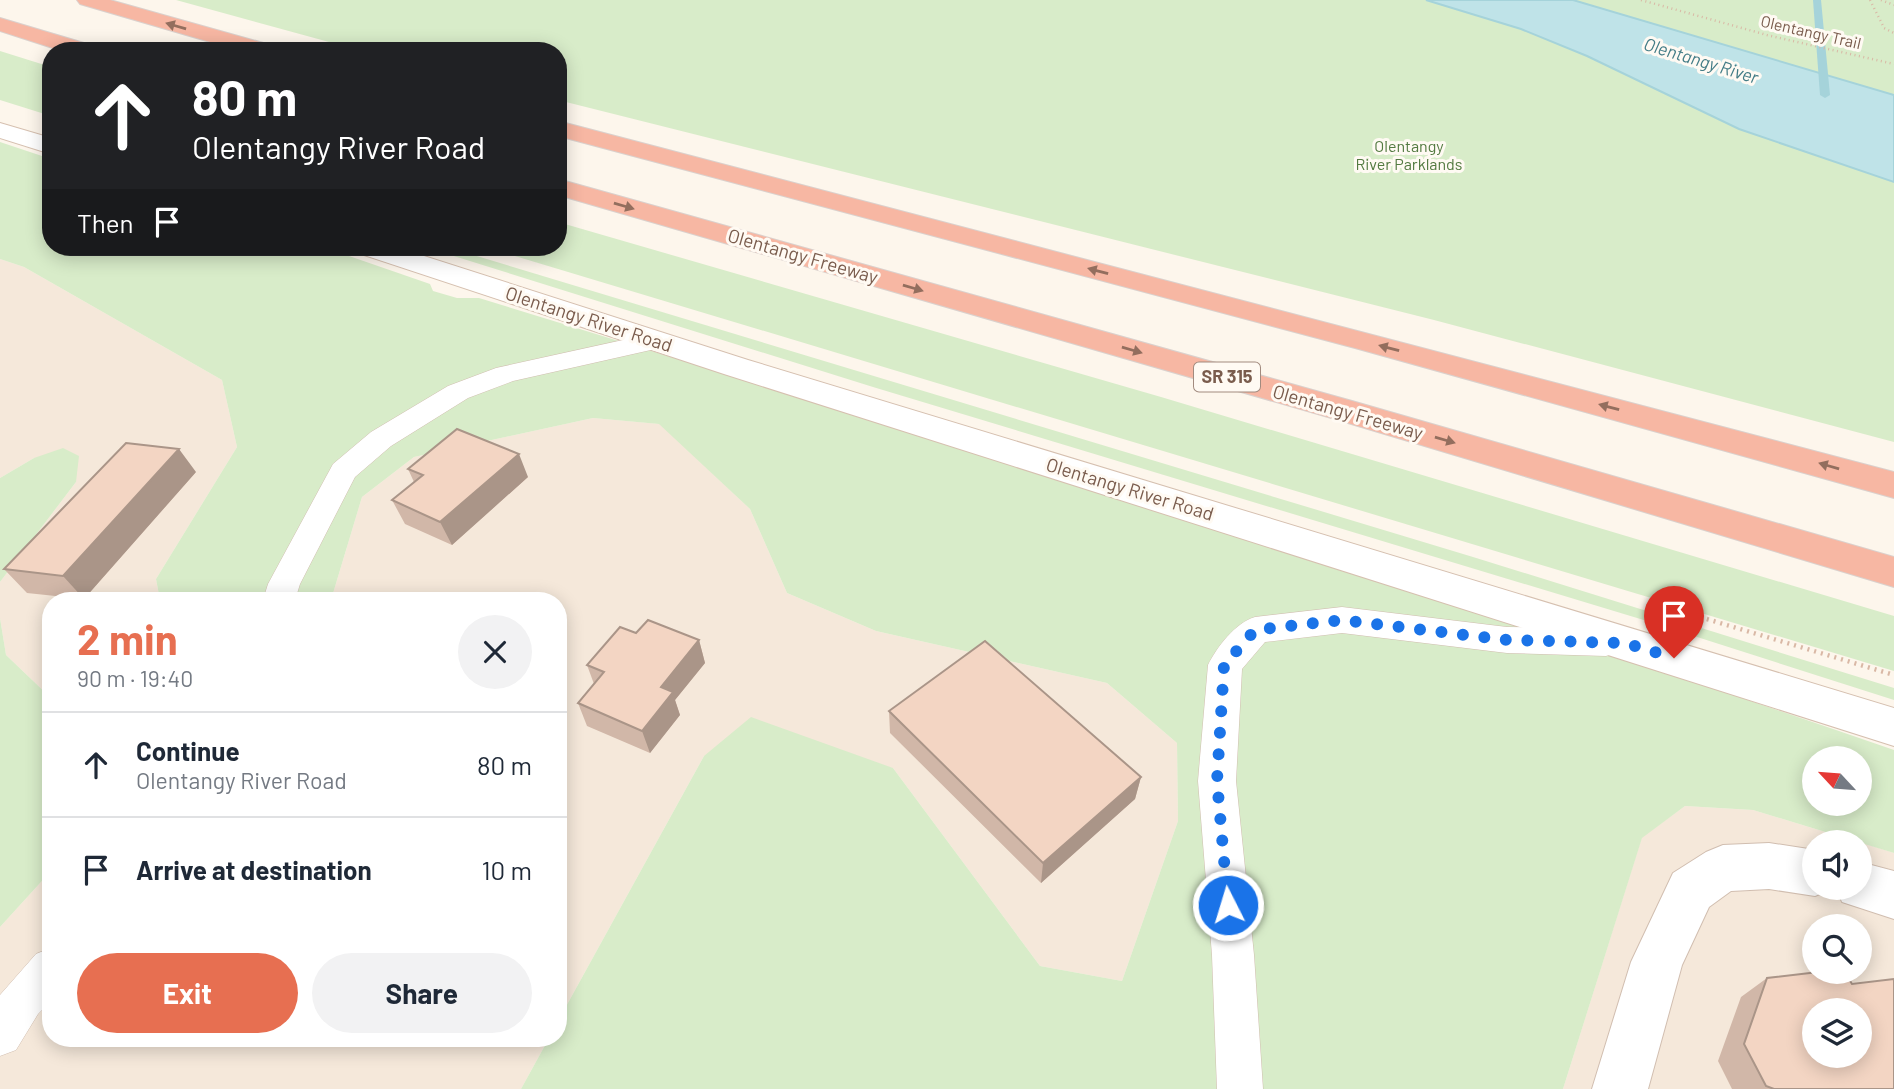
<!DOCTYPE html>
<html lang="en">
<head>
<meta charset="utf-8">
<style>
  :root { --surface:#fff; --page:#f2f2f3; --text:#1f2937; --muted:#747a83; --line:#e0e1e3; --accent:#e76f51 }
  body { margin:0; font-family:Barlow,sans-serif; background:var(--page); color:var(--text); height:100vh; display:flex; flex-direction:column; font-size:26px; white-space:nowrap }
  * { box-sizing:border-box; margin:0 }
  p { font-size:23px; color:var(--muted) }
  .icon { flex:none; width:38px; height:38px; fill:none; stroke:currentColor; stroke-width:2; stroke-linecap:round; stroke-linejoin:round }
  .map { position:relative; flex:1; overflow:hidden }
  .sheet { position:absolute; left:42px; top:592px; width:525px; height:455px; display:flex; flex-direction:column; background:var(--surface); border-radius:28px; box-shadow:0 4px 18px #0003 }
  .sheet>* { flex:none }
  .guide { position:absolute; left:42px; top:42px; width:525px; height:214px; border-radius:28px; box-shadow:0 4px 18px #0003; background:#202124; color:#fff; overflow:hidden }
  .needle { width:46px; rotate:296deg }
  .fabs { position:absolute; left:1802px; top:746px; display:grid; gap:14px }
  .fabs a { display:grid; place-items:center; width:70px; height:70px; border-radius:50%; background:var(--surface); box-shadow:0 4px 18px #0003; font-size:35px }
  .pin { position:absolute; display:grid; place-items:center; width:60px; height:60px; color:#fff; margin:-72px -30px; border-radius:50% 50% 50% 0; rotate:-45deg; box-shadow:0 0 7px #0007 }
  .pin .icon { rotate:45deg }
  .me { position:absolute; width:77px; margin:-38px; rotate:355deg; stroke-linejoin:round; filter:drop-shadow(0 0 5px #0008) }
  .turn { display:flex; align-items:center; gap:24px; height:147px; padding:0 35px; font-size:32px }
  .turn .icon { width:91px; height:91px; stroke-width:2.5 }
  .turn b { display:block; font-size:49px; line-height:60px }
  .then { display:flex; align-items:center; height:66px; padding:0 35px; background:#0003; gap:14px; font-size:26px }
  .round { display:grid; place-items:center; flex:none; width:74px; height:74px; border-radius:37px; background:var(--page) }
  .summary { display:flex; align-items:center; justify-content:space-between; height:119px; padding:0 35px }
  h1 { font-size:42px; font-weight:700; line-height:52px; color:var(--accent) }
  .action { display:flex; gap:14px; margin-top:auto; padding:14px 35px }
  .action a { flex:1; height:80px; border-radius:42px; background:var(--accent); color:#fff; font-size:28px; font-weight:700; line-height:80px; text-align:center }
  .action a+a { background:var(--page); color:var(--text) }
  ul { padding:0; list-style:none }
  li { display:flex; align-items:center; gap:21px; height:105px; padding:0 35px; border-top:2px solid var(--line) }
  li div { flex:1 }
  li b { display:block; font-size:26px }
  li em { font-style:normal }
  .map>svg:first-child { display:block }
</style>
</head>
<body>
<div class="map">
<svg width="1894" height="1089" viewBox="0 0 1894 1089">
  <rect width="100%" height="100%" fill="#fdf6ec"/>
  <path fill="#f5e8da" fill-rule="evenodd" d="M0 259 24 267 222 380 237 447 156 579 160 600H51V698L6 655 0 618V582L76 482 34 458 0 478Z
    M593 418 660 424 750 509 787 593 876 631 1107 683 1177 743 1178 821 1122 981 1040 966 893 768 704 756 558 1021V600H331L362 497 414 457Z
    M1685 806 1753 810 1858 842H1815V887H1860V842L1894 853V1089H1563L1642 837ZM1815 926H1860V971H1815ZM1815 1010H1860V1055H1815Z
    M51 871V1038H549L521 1089H0V927Z"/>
  <path fill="#d8ecc9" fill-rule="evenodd" d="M176 0H1426L1521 29 1587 56 1739 129 1894 182V442L1434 320 558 100V51H362Z
    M1573 0H1894V95L1883 92Z
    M0 51 51 67V116L0 100Z
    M0 142 51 159V247H323L430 284 433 291 457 298H479C952 443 1426 588 1894 750V853L1753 810 1685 806 1642 838 1563 1089H521L549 1038H558V1021L704 756 751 717 893 768 1040 966 1122 981 1178 821 1177 743 1107 683 876 631 787 593 750 509 659 424 593 418 414 457 362 497 331 600H160L156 579 237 447 222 380 24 267 0 259ZM1815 758H1860V803H1815Z
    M558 222 1161 397 1894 616V671L485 247H558Z
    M425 247H447L1473 557 1894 688V700L1647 621 873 387Z
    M63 448 79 456 76 482 0 582V478L34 458Z
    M0 618 6 655 51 698V871L0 927Z"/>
  <path fill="#bfe3e8" stroke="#a5d3da" stroke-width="2" d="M1426 0H1573L1894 95V182L1739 129 1587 56 1521 29Z"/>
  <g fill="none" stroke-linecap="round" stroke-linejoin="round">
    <path fill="#a5d3da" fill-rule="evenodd" d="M1813 0H1821L1830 95 1825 98 1820 95Z"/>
    <defs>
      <path id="lane" d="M655 333 664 335 668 341 664 347 513 381 468 398 391 446 355 477 300 584 295 600H263L268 584 333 464 371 432 448 386 496 368Z
        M1342 607 1507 627 1606 628 1618 632 1623 642 1618 652 1606 656 1507 653 1342 633 1265 642 1242 669 1236 781 1254 955 1263 1089H1217L1212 955 1198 781 1208 665C1217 647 1235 623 1255 617Z
        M51 948V1001L38 1014 16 1050 0 1056V995L36 954Z"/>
      <path id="street" d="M1769 843 1815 850V887H1833L1832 889 1815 896 1769 889 1731 891 1709 907 1682 965 1648 1089H1592L1631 962 1673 873 1706 852 1723 845Z
        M1860 862 1894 871V919L1842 902 1836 887H1860Z"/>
      <path id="secondary" d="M0 123 51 138V154L0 138Z
        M354 247H396L748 360 1894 708V746L724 374 358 253Z"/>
      <path id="highway" d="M77 0H110L274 46 277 51H241L80 4Z
        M0 18 94 46 97 51H62L0 31Z
        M558 121 1894 472V498L1355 348 558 136Z
        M558 179 1352 401 1894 557V587L1328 417 558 195Z"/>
    </defs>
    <use href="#lane" stroke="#d1beb0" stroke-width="1"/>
    <use href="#street" stroke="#d1beb0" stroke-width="2"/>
    <use href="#secondary" stroke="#d6c0b0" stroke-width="2"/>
    <use href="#highway" stroke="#dad1cd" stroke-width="2"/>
    <path stroke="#d9b8a5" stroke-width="2.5" stroke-dasharray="1 3.5" stroke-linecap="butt" d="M1641 0 1767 35 1894 64
      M1870 0 1884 28 1894 33
      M1881 0 1894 5"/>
    <path stroke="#d9b8a5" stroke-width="4.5" stroke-dasharray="2 5" stroke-linecap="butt" d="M1680 611 1894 675"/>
    <use href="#lane" fill="#fff" fill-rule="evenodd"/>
    <use href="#street" fill="#fff" fill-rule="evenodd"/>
    <use href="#secondary" fill="#fff" fill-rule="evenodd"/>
    <use href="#highway" fill="#f7b7a3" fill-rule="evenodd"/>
  </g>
  <path fill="#d1b7a8" d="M408 469 528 477 452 545 405 524 392 500 414 482Z
    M196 472 84 599 27 593 4 569Z
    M636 633 699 640 705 663 675 700 680 715 650 753 587 726 578 703 594 684 587 665Z
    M889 711 1141 777 1135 799 1041 883 890 733Z
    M1767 978 1852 984 1894 1089H1732L1718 1061 1741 997Z"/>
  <path fill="#aa9588" d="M179 449 196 472 84 599 63 576Z
    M519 454 528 477 452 545 440 522Z
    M699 640 705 663 675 700 680 715 650 753 642 731 661 687Z
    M1141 777 1135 799 1041 883 1043 863Z"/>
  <path fill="#f3d5c3" stroke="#aa9588" stroke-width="2" fill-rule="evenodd" d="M457 429 519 454 440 522 392 500 423 475 408 469Z
    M126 443 179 449 63 576 4 569Z
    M648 620 699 640 661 687 673 692 642 731 578 703 604 672 587 665 620 627 636 633Z
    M985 641 1141 777 1043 863 889 711Z
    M1827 971H1844L1852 984 1894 979V1089H1774L1766 1086 1744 1044 1767 978ZM1815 1010H1860V1055H1815Z"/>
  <defs><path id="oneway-solid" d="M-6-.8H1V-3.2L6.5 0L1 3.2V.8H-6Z" transform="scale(1.75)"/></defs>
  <g fill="#936e5e">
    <use href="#oneway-solid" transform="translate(176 26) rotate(-164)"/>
    <use href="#oneway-solid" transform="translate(624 206) rotate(16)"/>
    <use href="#oneway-solid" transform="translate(1098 271) rotate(-165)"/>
    <use href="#oneway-solid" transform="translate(913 288) rotate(16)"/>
    <use href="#oneway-solid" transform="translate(1389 348) rotate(-165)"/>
    <use href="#oneway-solid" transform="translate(1132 350) rotate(16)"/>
    <use href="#oneway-solid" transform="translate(1609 407) rotate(-165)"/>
    <use href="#oneway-solid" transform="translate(1445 440) rotate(16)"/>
    <use href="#oneway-solid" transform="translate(1829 466) rotate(-164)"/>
  </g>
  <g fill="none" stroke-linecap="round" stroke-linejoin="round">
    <path stroke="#1a73e8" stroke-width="12" stroke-dasharray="0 21.6" d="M1228 905 1217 781 1224 665 1255 630 1342 620 1507 640 1625 643 1674 658"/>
  </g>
  <g text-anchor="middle" stroke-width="6" stroke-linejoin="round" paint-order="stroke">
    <g font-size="16" fill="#7a5c4d" stroke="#fffaf3">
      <text transform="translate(1811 32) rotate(13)" y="6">Olentangy Trail</text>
    </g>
    <g font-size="16" fill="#537a41" stroke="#fffaf3">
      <text x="1409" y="152">Olentangy<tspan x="1409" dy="18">River Parklands</tspan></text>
    </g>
    <g font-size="18" font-style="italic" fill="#437c86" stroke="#fffaf3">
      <text transform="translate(1701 61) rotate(17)" y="6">Olentangy River</text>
    </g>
    <rect fill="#fffaf3" stroke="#a28b7f" stroke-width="2" x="1194" y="362.5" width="66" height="29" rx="5"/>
    <g font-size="18" font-weight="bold" fill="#7a5c4d">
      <text x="1227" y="383">SR 315</text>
    </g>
    <g font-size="19" fill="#7a5c4d" stroke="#fffaf3">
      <text transform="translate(803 256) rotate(16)" y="7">Olentangy Freeway</text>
      <text transform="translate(589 319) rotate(18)" y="7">Olentangy River Road</text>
      <text transform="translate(1348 412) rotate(16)" y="7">Olentangy Freeway</text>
      <text transform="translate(1130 489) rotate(17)" y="7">Olentangy River Road</text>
    </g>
  </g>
</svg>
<div class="fabs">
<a><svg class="needle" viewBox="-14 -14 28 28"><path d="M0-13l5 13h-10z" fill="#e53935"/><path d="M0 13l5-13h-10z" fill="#747a83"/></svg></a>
<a><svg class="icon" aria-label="sound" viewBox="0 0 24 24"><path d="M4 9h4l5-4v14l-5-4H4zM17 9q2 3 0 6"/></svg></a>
<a><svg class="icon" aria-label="search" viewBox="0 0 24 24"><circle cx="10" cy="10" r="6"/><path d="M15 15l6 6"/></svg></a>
<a><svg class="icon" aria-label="layers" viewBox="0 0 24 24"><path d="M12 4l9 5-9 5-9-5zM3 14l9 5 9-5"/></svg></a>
</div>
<div class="pin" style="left:1674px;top:658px;background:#d93025"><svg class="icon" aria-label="arrive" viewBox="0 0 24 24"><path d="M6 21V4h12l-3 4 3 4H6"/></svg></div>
<svg class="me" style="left:1228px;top:905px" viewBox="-20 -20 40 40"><circle r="17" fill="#1a73e8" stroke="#fff" stroke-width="3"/><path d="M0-11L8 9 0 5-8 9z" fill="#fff"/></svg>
<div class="guide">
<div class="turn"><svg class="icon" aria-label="ahead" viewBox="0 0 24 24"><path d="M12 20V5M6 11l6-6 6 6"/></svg><div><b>80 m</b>Olentangy River Road</div></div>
<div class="then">Then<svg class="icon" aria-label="arrive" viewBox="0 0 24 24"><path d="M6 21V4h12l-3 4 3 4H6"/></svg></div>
</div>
<section class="sheet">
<div class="summary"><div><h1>2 min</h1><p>90 m · 19:40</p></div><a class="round"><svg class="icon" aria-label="close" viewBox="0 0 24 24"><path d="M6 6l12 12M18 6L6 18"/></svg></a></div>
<ul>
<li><svg class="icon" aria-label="ahead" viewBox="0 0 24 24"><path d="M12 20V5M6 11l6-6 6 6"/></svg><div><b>Continue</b><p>Olentangy River Road</p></div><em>80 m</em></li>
<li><svg class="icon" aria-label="arrive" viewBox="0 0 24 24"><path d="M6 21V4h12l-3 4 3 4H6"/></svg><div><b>Arrive at destination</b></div><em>10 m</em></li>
</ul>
<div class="action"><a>Exit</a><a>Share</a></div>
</section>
</div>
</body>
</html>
